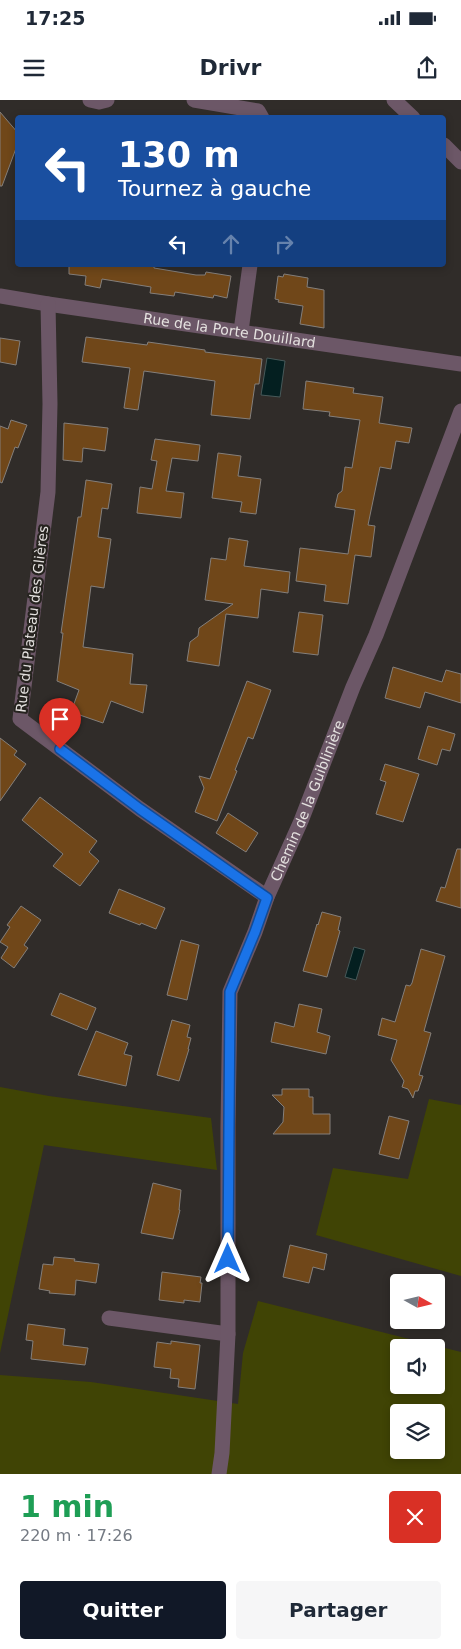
<!DOCTYPE html>
<html lang="fr">
<head>
<meta charset="utf-8">
<style>
  :root { --surface:#fff; --page:#f6f6f7; --text:#1f2937; --muted:#747a83; --accent:#111827 }
  body { margin:0; font-family:"DejaVu Sans",sans-serif; background:var(--page); color:var(--text); height:100vh; display:flex; flex-direction:column; font-size:19px; white-space:nowrap }
  * { box-sizing:border-box; margin:0 }
  p { font-size:16px; color:var(--muted) }
  .icon { flex:none; width:28px; height:28px; fill:none; stroke:currentColor; stroke-width:2; stroke-linecap:round; stroke-linejoin:round }
  .map { position:relative; height:1374px; overflow:hidden }
  .panel { display:flex; flex-direction:column; background:var(--surface); flex:1 }
  .panel>* { flex:none }
  .hud { position:absolute; left:15px; top:15px; width:431px; height:152px; border-radius:5px; box-shadow:0 2px 8px #0003; background:#1a4fa0; color:#fff; overflow:hidden }
  .needle { width:32px; rotate:98deg }
  .fabs { position:absolute; left:390px; top:1174px; display:grid; gap:10px }
  .fabs a { display:grid; place-items:center; width:55px; height:55px; border-radius:5px; background:var(--surface); box-shadow:0 2px 8px #0003; font-size:25px }
  .pin { position:absolute; display:grid; place-items:center; width:42px; height:42px; color:#fff; margin:-51px -21px; border-radius:50% 50% 50% 0; rotate:-45deg; box-shadow:0 0 5px #0007 }
  .pin .icon { rotate:45deg }
  .me { position:absolute; width:55px; margin:-28px; rotate:0deg; stroke-linejoin:round; filter:drop-shadow(0 0 4px #0008) }
  .turn { display:flex; align-items:center; gap:18px; height:105px; padding:0 20px; font-size:22px }
  .turn .icon { width:65px; height:65px; stroke-width:2.5 }
  .turn b { display:block; font-size:35px; line-height:42px }
  .lanes { display:flex; align-items:center; height:48px; padding:0 20px; background:#0003; justify-content:center; gap:25px; direction:ltr }
  .lanes .off { opacity:.35 }
  .round { display:grid; place-items:center; flex:none; width:52px; height:52px; border-radius:5px; background:var(--page) }
  .head { display:flex; align-items:center; justify-content:space-between; height:85px; padding:0 20px }
  h1 { font-size:30px; font-weight:800; line-height:38px; color:#1e9e55 }
  .action { display:flex; gap:10px; margin-top:auto; padding:10px 20px }
  .action a { flex:1; height:58px; border-radius:5px; background:var(--accent); color:#fff; font-size:20px; font-weight:800; line-height:58px; text-align:center }
  .action a+a { background:var(--page); color:var(--text) }
  .status { display:flex; justify-content:space-between; align-items:center; height:35px; padding:0 25px; background:var(--surface); direction:ltr }
  .status svg { height:14px; fill:currentColor }
  header { display:flex; justify-content:space-between; align-items:center; height:65px; padding:0 20px; background:var(--surface); font-size:22px; font-weight:800 }
  .map>svg:first-child { display:block }
</style>
</head>
<body>
<div class="status"><b>17:25</b><svg viewBox="0 0 49 12"><path d="M0 12V9h3v3zM5 12V6h3v6zM10 12V3h3v9zM15 12V0h3v12zM26 1h20v11H26zM47 4h2v5h-2z"/></svg></div>
<header><svg class="icon" aria-label="menu" viewBox="0 0 24 24"><path d="M4 6h16M4 12h16M4 18h16"/></svg>Drivr<svg class="icon" aria-label="share" viewBox="0 0 24 24"><path d="M12 15V3M7 8l5-5 5 5M5 13v7h14v-7"/></svg></header>
<div class="map">
<svg width="461" height="1374" viewBox="0 0 461 1374">
  <rect width="100%" height="100%" fill="#302c29"/>
  <path fill="#404405" fill-rule="evenodd" d="M0 987 49 996 211 1018 217 1070 44 1045 0 1253Z
    M429 999 461 1005V1176L316 1135 333 1068 408 1079Z
    M258 1201 461 1252V1374H0V1275L91 1282 238 1304 243 1253ZM399 1248H436V1285H399ZM399 1312H436V1350H399Z"/>
  <path fill="#041f20" stroke="#475959" d="M267 258 285 261 280 297 261 295Z
    M354 847 365 850 356 880 345 877Z"/>
  <path fill="#704719" stroke="#847f7b" d="M0 12 18 33V43L2 86H0Z
    M69 165H154V168L196 175H205L206 172 231 176 227 198 214 195 213 198 175 192 174 196 150 193 151 187 102 179 100 188 85 185 86 176 69 174Z
    M284 174 308 178 307 187 324 190V228L300 224 303 206 278 202 279 200 275 199 278 176 283 177Z
    M86 237 147 245 148 242 205 250V252L262 259 259 284H255L250 319 211 315 215 281 144 271 138 310 124 308 130 268 82 262Z
    M0 238 20 241 16 265 0 262Z
    M306 281 354 288 353 293 383 297 379 323 412 328 409 343 396 341 391 369 380 367 368 425 375 426 371 457 355 455 348 504 324 501 326 485 296 481 300 448 348 454 355 410 335 407 338 394 342 391 345 367 352 368 360 320 329 316 330 312 303 309Z
    M11 320 27 325 18 348 15 347 2 383 0 382V326L8 329Z
    M64 323 108 328 105 351 83 348 82 362 63 360Z
    M155 339 200 345 198 361 172 358 166 391 184 393 181 418 137 413 140 387 152 389 157 361 151 360Z
    M218 353 241 356 238 376 261 379 256 414 240 412 242 402 212 398Z
    M86 380 112 384 108 409 102 408 98 437 111 439 104 488 91 486 83 547 133 554 130 584 147 585 143 613 111 601 103 623 71 612 79 590 57 581 63 533H61L66 498 78 417H81Z
    M229 438 248 441 244 466 290 472 288 493 261 489 258 518 226 514 219 566 187 561 190 542 198 536 199 528 233 504 205 500 211 458 226 460Z
    M299 512 323 515 318 555 293 552Z
    M393 567 442 582 446 570 461 574V603L425 592 420 608 385 598Z
    M247 581 271 590 253 639 248 637 235 670 237 671 217 721 195 712 204 688 199 676 210 679Z
    M428 626 455 634 450 651 442 649 437 665 418 659Z
    M0 638 17 651 14 655 26 664 0 701Z
    M385 664 419 674 403 722 376 714 386 682 380 680Z
    M40 697 97 741 89 752 99 761 80 786 53 766 63 754 22 720Z
    M228 713 258 733 246 752 216 733Z
    M457 749H461V808L436 801 441 787 445 788Z
    M119 789 165 808 156 829 141 823 140 825 109 813Z
    M21 806 41 820 24 845 28 848 14 868 1 858 8 847 0 842 10 827 7 825Z
    M322 812 341 817 338 830 340 831 327 877 303 871 317 824 318 825Z
    M181 840 199 845 187 900 167 895Z
    M421 849 445 856 424 931 431 933 419 975 423 976 418 991H415L413 998 408 989 402 987 404 981 391 960 397 940 378 935 382 918 395 922 406 885 410 886 412 883Z
    M60 893 96 908 87 930 51 915Z
    M299 904 322 909 317 932 330 936 326 954 271 942 275 922 294 927Z
    M172 920 190 925 187 937 191 938 188 949H189L179 981 157 975Z
    M96 931 128 943 124 954 132 956 126 986 78 975Z
    M282 989H309V997H313V1014H330V1034H273L283 1022 284 1007 272 995H282Z
    M389 1016 409 1021 399 1059 379 1054Z
    M153 1083 181 1090 179 1110H180L173 1139 141 1133Z
    M290 1145 327 1154 324 1170 313 1167 309 1183 283 1177Z
    M54 1157 75 1159 74 1161 99 1164 96 1183 76 1180 75 1195 49 1193 50 1191 39 1189 43 1164 53 1165Z
    M162 1172 201 1177 200 1183H202L200 1202 184 1200V1203L159 1200Z
    M28 1224 65 1229 63 1245 88 1248 85 1265 31 1259 33 1241 26 1240Z
    M171 1241 200 1245 195 1289 178 1287 179 1279 170 1278 171 1269 154 1267 157 1242 171 1244Z"/>
  <g fill="none" stroke-linecap="round" stroke-linejoin="round">
    <g stroke="#6c5767" stroke-width="15">
      <path d="M90 0 99 2 107 0"/>
      <path d="M194 0 258 11 262 18"/>
      <path d="M394 0 413 18"/>
      <path d="M444 45 461 62"/>
      <path id="s1" d="M0 196 48 204 461 264"/>
      <path d="M48 204 50 304 48 392 20 619 140 709 267 797"/>
      <path d="M241 231 250 165"/>
      <path d="M109 1218 228 1234"/>
      <path id="s2" d="M219 1374 222 1353 228 1234V1027L230 892 255 832 267 797 301 721 353 587 376 535 461 311"/>
    </g>
  </g>
  <g fill="none" stroke-linecap="round" stroke-linejoin="round">
    <defs>
      <path id="route" d="M60 649 140 709 267 798 255 832 230 892 228 1159"/>
    </defs>
    <use href="#route" stroke="#114b97" stroke-width="12"/>
    <use href="#route" stroke="#1a73e8" stroke-width="9"/>
  </g>
  <g text-anchor="middle" stroke-width="4.5" stroke-linejoin="round" paint-order="stroke">
    <g font-size="14" fill="#e4e1df" stroke="#26231f">
      <text dy="5" stroke="none"><textPath href="#s1" startOffset="232">Rue de la Porte Douillard</textPath></text>
      <text transform="translate(32 519) rotate(-83)" y="5">Rue du Plateau des Glières</text>
      <text dy="5" stroke="none"><textPath href="#s2" startOffset="689">Chemin de la Guiblinière</textPath></text>
    </g>
  </g>
</svg>
<div class="fabs">
<a><svg class="needle" viewBox="-14 -14 28 28"><path d="M0-13l5 13h-10z" fill="#e53935"/><path d="M0 13l5-13h-10z" fill="#747a83"/></svg></a>
<a><svg class="icon" aria-label="sound" viewBox="0 0 24 24"><path d="M4 9h4l5-4v14l-5-4H4zM17 9q2 3 0 6"/></svg></a>
<a><svg class="icon" aria-label="layers" viewBox="0 0 24 24"><path d="M12 4l9 5-9 5-9-5zM3 14l9 5 9-5"/></svg></a>
</div>
<div class="pin" style="left:60px;top:649px;background:#d93025"><svg class="icon" aria-label="arrive" viewBox="0 0 24 24"><path d="M6 21V4h12l-3 4 3 4H6"/></svg></div>
<svg class="me" style="left:228px;top:1159px" viewBox="-20 -20 40 40"><path d="M0-17L14 15 0 8-14 15z" fill="#1a73e8" stroke="#fff" stroke-width="4"/></svg>
<div class="hud">
<div class="turn"><svg class="icon" aria-label="left" viewBox="0 0 24 24"><path d="M17 20v-9H6M10 6l-5 5 5 5"/></svg><div><b>130 m</b>Tournez à gauche</div></div>
<div class="lanes"><svg class="icon" aria-label="left" viewBox="0 0 24 24"><path d="M17 20v-9H6M10 6l-5 5 5 5"/></svg><svg class="icon off" aria-label="ahead" viewBox="0 0 24 24"><path d="M12 20V5M6 11l6-6 6 6"/></svg><svg class="icon off" aria-label="right" viewBox="0 0 24 24"><path d="M7 20v-9h11M14 6l5 5-5 5"/></svg></div>
</div>
</div>
<section class="panel">
<div class="head"><div><h1>1 min</h1><p>220 m · 17:26</p></div><a class="round" style="background:#d93025;color:#fff"><svg class="icon" aria-label="close" viewBox="0 0 24 24"><path d="M6 6l12 12M18 6L6 18"/></svg></a></div>
<div class="action"><a>Quitter</a><a>Partager</a></div>
</section>
</body>
</html>
